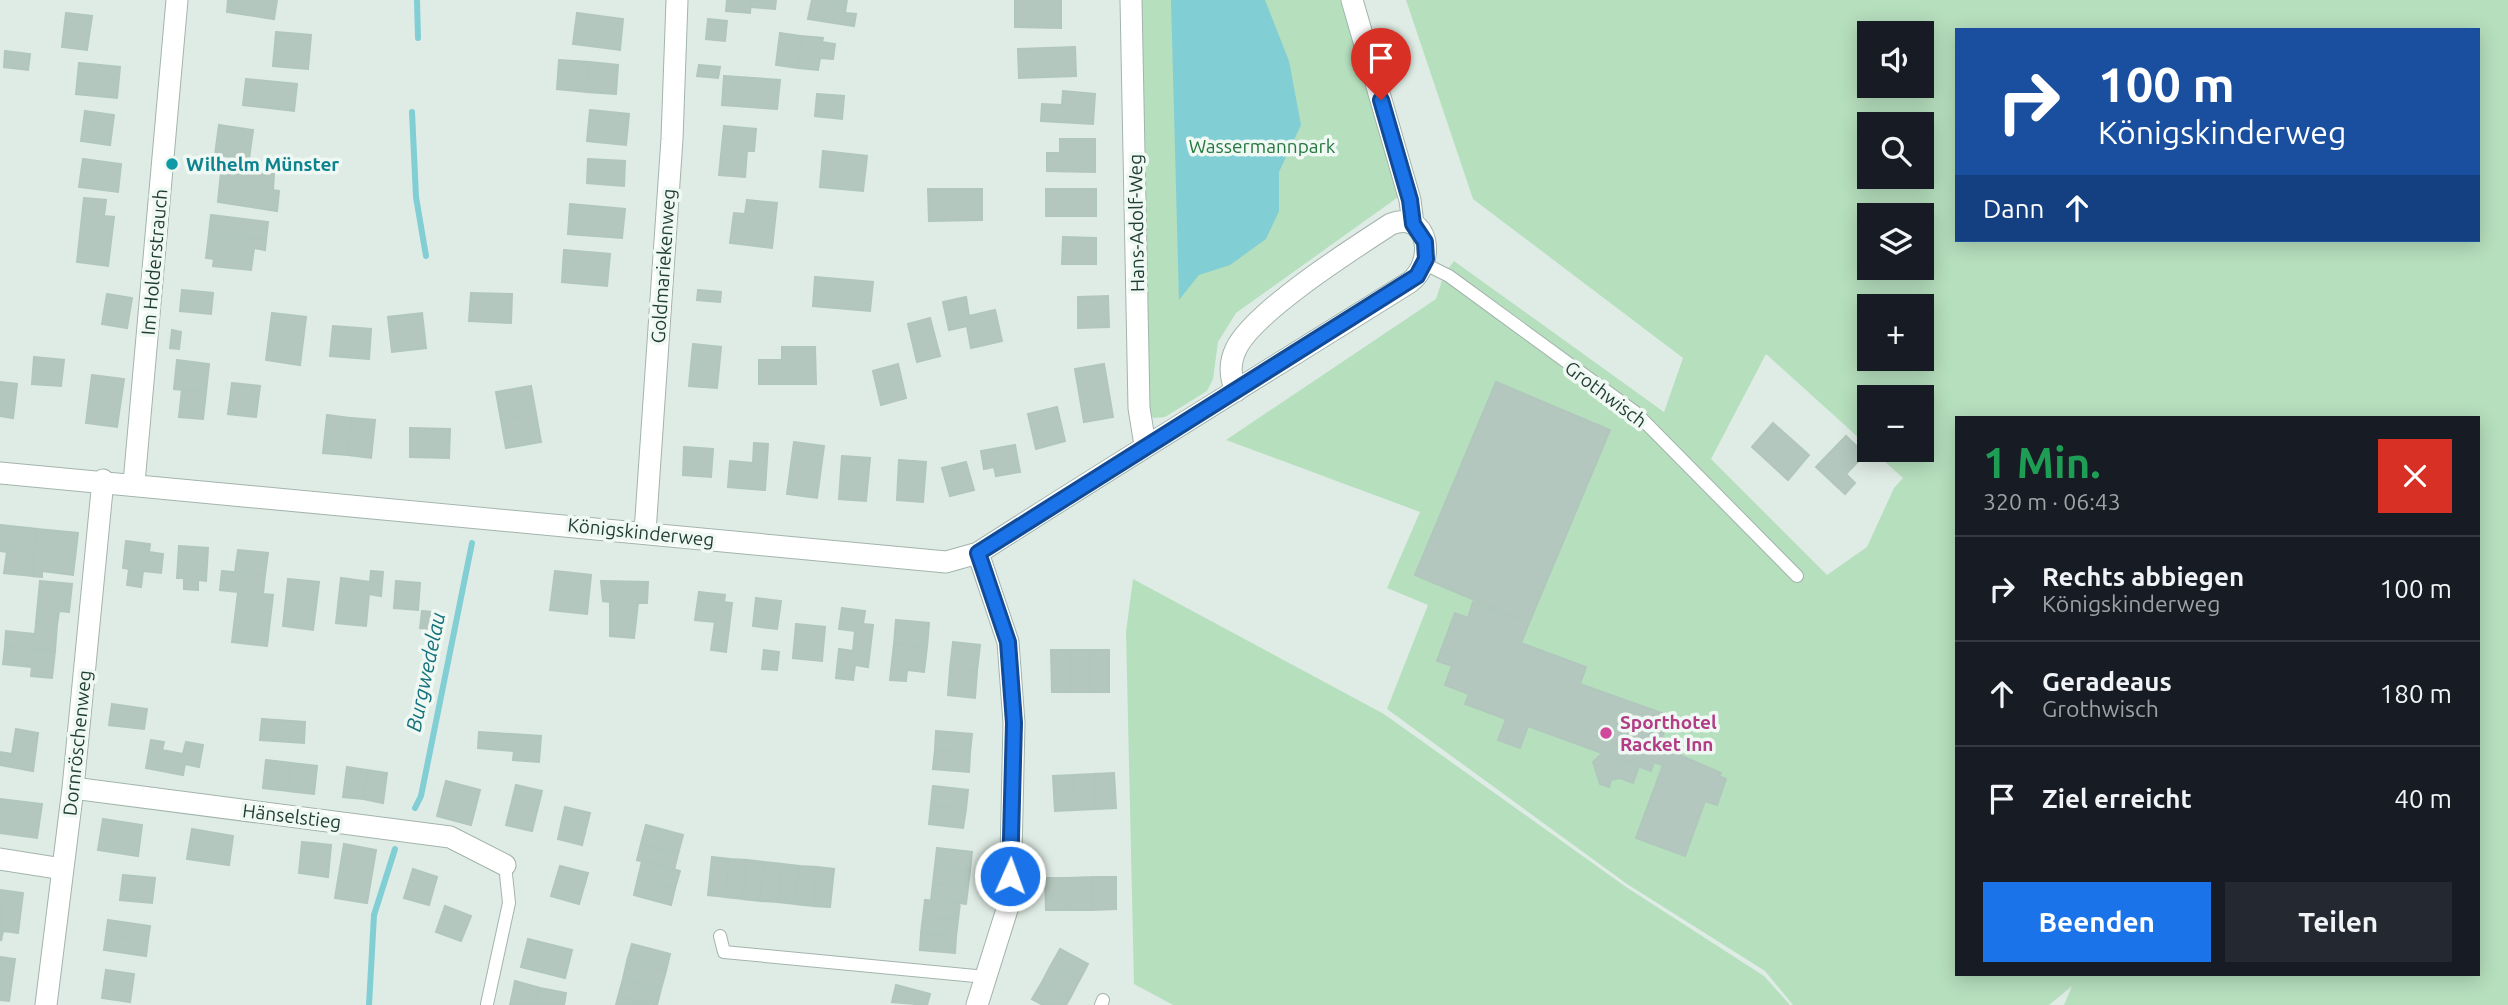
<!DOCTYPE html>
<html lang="de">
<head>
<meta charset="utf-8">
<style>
  :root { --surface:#171b24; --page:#242831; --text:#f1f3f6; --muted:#9ea1a6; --line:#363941; --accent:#1a73e8 }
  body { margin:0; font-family:Ubuntu,sans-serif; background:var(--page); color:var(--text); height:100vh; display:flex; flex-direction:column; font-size:26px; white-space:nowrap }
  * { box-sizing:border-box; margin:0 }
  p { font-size:23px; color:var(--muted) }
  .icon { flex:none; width:38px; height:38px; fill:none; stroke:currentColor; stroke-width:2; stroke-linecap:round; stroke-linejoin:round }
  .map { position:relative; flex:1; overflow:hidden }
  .details { position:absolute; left:1955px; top:416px; width:525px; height:560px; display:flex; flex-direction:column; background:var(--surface); border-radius:0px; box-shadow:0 4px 18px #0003 }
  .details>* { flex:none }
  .banner { position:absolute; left:1955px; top:28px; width:525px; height:214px; border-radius:0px; box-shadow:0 4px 18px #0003; background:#1a4fa0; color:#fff; overflow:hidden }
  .buttons { position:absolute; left:1857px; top:21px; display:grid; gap:14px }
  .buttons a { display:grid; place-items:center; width:77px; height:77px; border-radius:0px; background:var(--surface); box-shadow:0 4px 18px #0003; font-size:35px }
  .pin { position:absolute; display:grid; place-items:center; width:60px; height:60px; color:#fff; margin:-72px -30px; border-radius:50% 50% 50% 0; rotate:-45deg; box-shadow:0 0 7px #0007 }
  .pin .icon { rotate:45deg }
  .me { position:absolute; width:77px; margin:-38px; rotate:2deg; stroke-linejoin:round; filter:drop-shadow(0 0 5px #0008) }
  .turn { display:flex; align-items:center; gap:24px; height:147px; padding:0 28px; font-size:32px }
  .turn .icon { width:91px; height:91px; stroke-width:2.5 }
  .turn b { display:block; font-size:49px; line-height:60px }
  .then { display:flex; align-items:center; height:66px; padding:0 28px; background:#0003; gap:14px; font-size:26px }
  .round { display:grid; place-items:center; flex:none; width:74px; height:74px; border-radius:0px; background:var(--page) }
  .summary { display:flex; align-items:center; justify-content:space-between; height:119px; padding:0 28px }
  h1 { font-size:42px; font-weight:700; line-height:52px; color:#1e9e55 }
  .cta { display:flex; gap:14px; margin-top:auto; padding:14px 28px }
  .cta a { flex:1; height:80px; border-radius:0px; background:var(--accent); color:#fff; font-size:28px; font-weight:700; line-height:80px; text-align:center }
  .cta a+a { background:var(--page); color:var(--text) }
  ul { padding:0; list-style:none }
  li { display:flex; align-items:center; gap:21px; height:105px; padding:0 28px; border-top:2px solid var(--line) }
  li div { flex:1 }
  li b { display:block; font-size:26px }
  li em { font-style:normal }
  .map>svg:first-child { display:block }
</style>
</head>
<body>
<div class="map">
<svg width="2508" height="1005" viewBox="0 0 2508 1005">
  <rect width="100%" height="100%" fill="#dfece5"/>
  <path fill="#b6dfbe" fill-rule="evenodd" d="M1137 0H1341L1401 195 1236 313 1218 342 1213 379 1207 391 1165 417 1153 418 1146 407Z
    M1406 0H2508V1005H2064L2072 986 2049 1005H1793L1765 971 1627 884 1387 709 1428 605 1387 588 1420 512 1226 440 1436 299 1444 274 1454 261 1664 412 1683 358 1473 199ZM1956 30H2478V240H1956ZM1869 33H1922V86H1869ZM1869 124H1922V177H1869ZM1869 215H1922V268H1869ZM1869 306H1922V359H1869ZM1766 354 1869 447V397H1922V450H1872L1903 478 1894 488 1867 547 1827 575 1711 459ZM1956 418H2478V975H1956Z
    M1133 579 1384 714 1626 887 1764 976 1790 1005H1173L1134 984 1126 632Z"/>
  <path fill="#82ced5" d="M1171 0H1265L1289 61 1301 125 1279 172V211L1266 239 1230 265 1199 275 1179 300Z"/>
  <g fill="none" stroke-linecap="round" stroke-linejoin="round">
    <path stroke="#82ced5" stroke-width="6" d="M417 0 418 38
      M412 112 416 197 426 256
      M415 808 421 796 472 543
      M369 1005 374 915 395 849"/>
  </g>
  <path fill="#b4c7be" stroke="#b1c6bc" stroke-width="2" d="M228 0H277L274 19 227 12Z
    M727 0H751L750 13 726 11Z
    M751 0H776L775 9 751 7Z
    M812 0H847L845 13 856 14 854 26 808 19Z
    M1015 0H1061V28L1015 27Z
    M66 13 92 16 87 50 62 47Z
    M577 13 623 19 620 50 573 44Z
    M708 19 727 21 725 41 706 39Z
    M276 32 311 35 308 69 273 66Z
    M780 33 801 36 799 68 776 65Z
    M801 36 823 38 822 42 835 44 833 59 820 58 818 70 799 68Z
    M1075 47 1076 76 1019 78 1018 49Z
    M5 51 30 54 28 70 4 67Z
    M559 60 589 62 586 92 557 89Z
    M589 62 618 65 616 94 586 92Z
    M79 63 120 67 117 98 76 94Z
    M699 65 720 67 718 78 697 76Z
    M724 76 780 80 777 109 722 105Z
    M246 79 297 84 294 111 243 105Z
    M1063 91 1095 94 1093 124 1041 121 1042 104 1062 105Z
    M817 94 844 96 842 119 815 116Z
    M590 110 629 114 626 145 587 141Z
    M85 111 114 115 110 145 81 141Z
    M219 125 253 130 249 159 215 155Z
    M724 126 756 129 754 151H747L745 177 719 175Z
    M1060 139H1095V172L1047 171V153H1060Z
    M823 151 867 156 863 191 820 187Z
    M83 159 121 164 118 192 79 187Z
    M588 159 625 161 624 186 587 183Z
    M228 170 274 174 273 190 279 191 277 211 218 202 221 172 228 173Z
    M928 189H982V220L929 221Z
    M1046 189H1096V216H1046Z
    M84 198 106 200 104 216 114 217 108 266 77 262Z
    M747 200 777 203 772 248 730 243 734 213 745 214Z
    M570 204 625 209 622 238 568 234Z
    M211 215 268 222 266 240 209 233Z
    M209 233 266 240 265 250 254 248 251 270 213 266 214 259 206 258Z
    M1063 237 1096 238V264H1062Z
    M564 250 610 254 607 286 562 282Z
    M815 277 873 282 870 311 813 306Z
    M182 290 213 293 211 314 180 311Z
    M698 290 721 292 720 302 697 300Z
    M471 293 512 294 511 323 469 321Z
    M107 294 132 298 127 328 102 324Z
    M1108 296 1109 327 1078 328V297Z
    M966 297 969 316 995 310 1002 341 971 348 967 326 949 330 943 302Z
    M272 313 306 317 300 365 266 360Z
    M422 313 426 348 392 352 388 317Z
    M930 318 940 356 917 362 908 324Z
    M333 326 371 329 369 359 330 356Z
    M172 330 181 332 179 349 170 348Z
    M693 344 721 347 717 388 689 386Z
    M782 347H815L816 384H759V360H782Z
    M34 357 64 360 61 386 32 384Z
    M177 360 209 364 206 392 174 389Z
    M898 364 906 398 881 405 873 371Z
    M1104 364 1113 417 1084 422 1075 369Z
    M92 375 124 379 117 427 86 423Z
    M0 382 17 384 13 418 0 416Z
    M1496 382 1610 430 1529 623 1415 575Z
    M232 383 260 386 256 417 228 414Z
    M531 386 536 414 501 420 496 392Z
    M182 389 206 392 203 419 179 417Z
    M1057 407 1065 441 1036 449 1028 414Z
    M536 414 541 442 506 448 501 420Z
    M327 415 351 418 347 455 323 453Z
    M351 418 375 420 371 458 347 455Z
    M1773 423 1809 455 1788 480 1752 447Z
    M410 428 450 429 449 458 410 457Z
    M1846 436 1865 454 1846 474 1855 483 1845 494 1816 467Z
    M794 442 824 446 817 498 787 494Z
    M754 443 768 444 765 490 728 487 730 461 753 463Z
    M1015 445 1020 472 996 476 994 467 984 469 981 451Z
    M684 447 713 449 711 477 683 475Z
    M842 456 870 458 866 501 839 499Z
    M899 460 926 462 923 502 897 500Z
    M966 462 974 490 950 496 942 468Z
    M0 525 37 529 32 576 4 573 7 552 0 551Z
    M37 529 78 533 73 575 42 571V577L32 576Z
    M126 541 150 544 149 552 163 554 161 573 143 571 141 587 127 585 129 569 123 568Z
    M179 546 208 548 206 581 198 580V590L184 589V578H177Z
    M238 550 268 553 265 575 235 572Z
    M222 571 265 575 263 594 273 595 267 646 232 642 238 592 220 590Z
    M371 571 383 572 381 596 369 594 366 626 336 623 341 578 370 582Z
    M555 571 591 575 587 614 550 610Z
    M288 579 319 582 313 630 283 626Z
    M40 581 72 584 69 612 59 611 57 625 36 623Z
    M396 581 420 583 418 610 394 608Z
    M601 581 648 582 647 603H638L634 638 610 636V602L603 601Z
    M699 592 725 595 724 602 732 603 726 652 711 650 715 622 695 620Z
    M756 598 781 601 777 629 753 626Z
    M1473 602 1529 623 1521 643 1586 667 1580 684 1670 716 1659 746 1721 773 1719 776 1726 779 1717 805 1705 801 1685 856 1636 838 1663 765 1654 762 1651 771 1528 726 1520 748 1498 740 1506 719 1465 704 1469 694 1445 685 1452 666 1437 661 1455 613 1468 618Z
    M842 608 865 611 863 624 873 625 868 667 855 665 853 680 836 678 839 649 853 651 855 631 839 629Z
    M422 611 432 612 430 629 420 628Z
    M896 620 929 623 927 647 894 644Z
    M36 623 57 625 55 651 5 646 6 631 35 634Z
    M796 624 825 627 822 661 793 658Z
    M953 642 980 645 977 671 950 669Z
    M894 644 927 647 924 672 907 670 906 681 890 680Z
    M5 646 55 651 52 678 31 676 32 667 3 664Z
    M764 650 779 652 777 670 762 669Z
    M1051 650H1071V692H1052Z
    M1071 650H1090V692H1071Z
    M1090 650H1109V692H1090Z
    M950 669 977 671 975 698 948 695Z
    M112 704 147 709 144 729 109 725Z
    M262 719 305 722 304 743 260 740Z
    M16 729 38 733 33 771 0 765V752L12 754Z
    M936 731 972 734 970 753 935 750Z
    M479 732 541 736 539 762 513 760 514 751 478 748Z
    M151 740 164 742 162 750 183 754 186 742 203 745 199 767 185 764 183 775 146 768Z
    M935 750 970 753 969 772 933 769Z
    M1603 753 1639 766 1633 783 1620 778 1611 780 1609 787 1600 784 1593 762Z
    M266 760 291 763 288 791 263 788Z
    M291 763 317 766 314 794 288 791Z
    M347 767 367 770 363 799 343 797Z
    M367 770 387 773 383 803 363 799Z
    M1114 773 1116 808 1096 809 1094 774Z
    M1094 774 1096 809 1075 810 1074 775Z
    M1074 775 1075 810 1055 811 1053 776Z
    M446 781 480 790 471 825 437 816Z
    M516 785 542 791 532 831 506 825Z
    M933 786 968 790 966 809 931 805Z
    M0 799 42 804 37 838 0 833Z
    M931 805 966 809 963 828 929 824Z
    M565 807 590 813 582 845 558 839Z
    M103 819 142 825 138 856 98 850Z
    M646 825 683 835 678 854 641 844Z
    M192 829 233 836 229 865 187 859Z
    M302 842 331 845 328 877 299 873Z
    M344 844 376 850 367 903 335 898Z
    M641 844 678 854 674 870 637 860Z
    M937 848 972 852 970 871 935 866Z
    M712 857 729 859 725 897 708 895Z
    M729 859 747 860 743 899 725 897Z
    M747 860 764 862 760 901 743 899Z
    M642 861 680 871 675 888 638 878Z
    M764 862 782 864 778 902 760 901Z
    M782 864 799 866 795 904 778 902Z
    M560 866 588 873 579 904 551 896Z
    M799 866 817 867 813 906 795 904Z
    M935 866 970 871 968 887 933 883Z
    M817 867 834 869 830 907 813 906Z
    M413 869 437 877 429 905 404 898Z
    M123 875 155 878 152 903 120 900Z
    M1092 877 1093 910H1069V878Z
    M1092 877H1116V909L1093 910Z
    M638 878 675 888 671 905 634 895Z
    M1045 878H1069V910H1046Z
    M933 883 968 887 966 904 931 900Z
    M0 890 23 893 18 933 3 931 1 941Z
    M925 900 960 903 958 920 923 917Z
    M445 906 471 916 461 941 436 932Z
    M923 917 958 920 956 937 921 933Z
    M108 920 150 926 148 940 106 935Z
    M921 933 956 937 955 953 920 950Z
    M106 935 148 940 146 956 104 950Z
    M528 939 572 950 565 978 521 967Z
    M632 944 670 954 666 971 627 961Z
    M1060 949 1088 964 1079 981 1051 965Z
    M0 957 15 959 9 1001 0 1000Z
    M627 961 666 971 661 989 623 979Z
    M1051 965 1079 981 1070 998 1042 982Z
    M106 970 134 974 130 1002 102 998Z
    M623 979 661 989 657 1005 618 997Z
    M515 981 540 988 536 1005H510Z
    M1042 982 1070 998 1066 1005H1043L1032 999Z
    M896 985 930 994 927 1005 892 1002Z
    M540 988 566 993 564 1005H536Z
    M618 997 650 1005H616Z"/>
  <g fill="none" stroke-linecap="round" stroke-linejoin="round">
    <defs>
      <path id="lane" d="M1425 264 1449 276 1635 412 1797 576
        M720 936 724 952 986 977
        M487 1004 509 903 505 865
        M1101 1005 1103 1000"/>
      <path id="street" d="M1131 0 1139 408 1145 445
        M1352 0 1410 200 1413 224
        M0 473 946 562 978 553C1121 461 1266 372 1410 282 1436 262 1429 210 1391 224 1354 248 1253 312 1236 349 1229 363 1230 377 1236 391
        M134 483 177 0
        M645 532 672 139 677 0
        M73 788 450 837 505 865
        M0 859 63 869
        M46 1005 73 788 103 480
        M977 1005 1010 900 1014 723 1008 642 978 553"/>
    </defs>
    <use href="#lane" stroke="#a2b4ac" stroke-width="14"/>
    <use href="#street" stroke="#a2b4ac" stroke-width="23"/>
    <use href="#lane" stroke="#fff" stroke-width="12"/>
    <use href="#street" stroke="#fff" stroke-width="21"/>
  </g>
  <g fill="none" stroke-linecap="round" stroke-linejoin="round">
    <defs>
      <path id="route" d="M1010 876 1014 723 1008 642 978 553 1417 276 1426 259 1425 242 1413 224 1410 200 1381 100"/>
    </defs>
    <use href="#route" stroke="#114b97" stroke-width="18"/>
    <use href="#route" stroke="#1a73e8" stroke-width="12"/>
  </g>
  <circle fill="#0f9aa8" stroke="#f0f8f3" stroke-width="2.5" cx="172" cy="164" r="7"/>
  <circle fill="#d1479c" stroke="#f0f8f3" stroke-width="2.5" cx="1606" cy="733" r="7"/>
  <g text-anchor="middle" stroke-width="7" stroke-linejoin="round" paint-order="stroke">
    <g font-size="19" fill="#267740" stroke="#f0f8f3">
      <text x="1262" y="153">Wassermannpark</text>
    </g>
    <g font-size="19" font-weight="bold" fill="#0d838f" stroke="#f0f8f3" text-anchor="start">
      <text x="186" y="171">Wilhelm Münster</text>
    </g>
    <g font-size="19" fill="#1f3d33" stroke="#f0f8f3">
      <text transform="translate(1136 223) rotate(-91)" y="7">Hans-Adolf-Weg</text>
      <text transform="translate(154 262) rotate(-85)" y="7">Im Holderstrauch</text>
      <text transform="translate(663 266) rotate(-86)" y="7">Goldmariekenweg</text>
      <text transform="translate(1606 394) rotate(37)" y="7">Grothwisch</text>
      <text transform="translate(641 532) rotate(6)" y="7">Königskinderweg</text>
      <text transform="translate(77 743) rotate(-84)" y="7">Dornröschenweg</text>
      <text transform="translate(292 816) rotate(7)" y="7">Hänselstieg</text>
    </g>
    <g font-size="19" font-weight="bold" fill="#b23c85" stroke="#f0f8f3" text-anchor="start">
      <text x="1620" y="729">Sporthotel<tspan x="1620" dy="22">Racket Inn</tspan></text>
    </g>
    <g font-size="21" font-style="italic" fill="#15727d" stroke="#f0f8f3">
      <text transform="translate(426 672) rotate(-78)" y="7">Burgwedelau</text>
    </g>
  </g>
</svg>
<div class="buttons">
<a><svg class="icon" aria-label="sound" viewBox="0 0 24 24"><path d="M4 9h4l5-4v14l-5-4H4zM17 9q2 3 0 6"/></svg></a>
<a><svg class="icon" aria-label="search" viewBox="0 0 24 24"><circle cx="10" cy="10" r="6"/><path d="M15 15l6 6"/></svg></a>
<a><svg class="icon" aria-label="layers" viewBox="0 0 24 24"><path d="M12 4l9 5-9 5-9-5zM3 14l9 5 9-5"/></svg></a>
<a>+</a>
<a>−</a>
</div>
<div class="pin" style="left:1381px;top:100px;background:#d93025"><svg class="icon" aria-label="arrive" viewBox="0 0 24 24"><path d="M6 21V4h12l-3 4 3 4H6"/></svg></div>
<svg class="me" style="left:1010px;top:876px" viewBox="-20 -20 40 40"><circle r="17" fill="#1a73e8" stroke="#fff" stroke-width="3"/><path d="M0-11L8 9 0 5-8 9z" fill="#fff"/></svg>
<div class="banner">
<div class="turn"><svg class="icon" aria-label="right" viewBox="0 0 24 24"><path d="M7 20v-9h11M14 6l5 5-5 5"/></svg><div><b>100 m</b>Königskinderweg</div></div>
<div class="then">Dann<svg class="icon" aria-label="ahead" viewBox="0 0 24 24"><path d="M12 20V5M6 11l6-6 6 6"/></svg></div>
</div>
<section class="details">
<div class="summary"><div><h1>1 Min.</h1><p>320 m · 06:43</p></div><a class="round" style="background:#d93025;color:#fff"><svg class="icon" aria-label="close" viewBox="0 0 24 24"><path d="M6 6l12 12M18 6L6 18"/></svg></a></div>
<ul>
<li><svg class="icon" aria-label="right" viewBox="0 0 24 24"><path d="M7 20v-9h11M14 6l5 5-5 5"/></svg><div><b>Rechts abbiegen</b><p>Königskinderweg</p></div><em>100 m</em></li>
<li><svg class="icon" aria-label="ahead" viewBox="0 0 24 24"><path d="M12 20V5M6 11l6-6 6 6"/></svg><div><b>Geradeaus</b><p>Grothwisch</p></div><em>180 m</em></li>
<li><svg class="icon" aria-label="arrive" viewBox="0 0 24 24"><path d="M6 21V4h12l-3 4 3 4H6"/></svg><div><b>Ziel erreicht</b></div><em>40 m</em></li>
</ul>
<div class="cta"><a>Beenden</a><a>Teilen</a></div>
</section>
</div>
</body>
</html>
